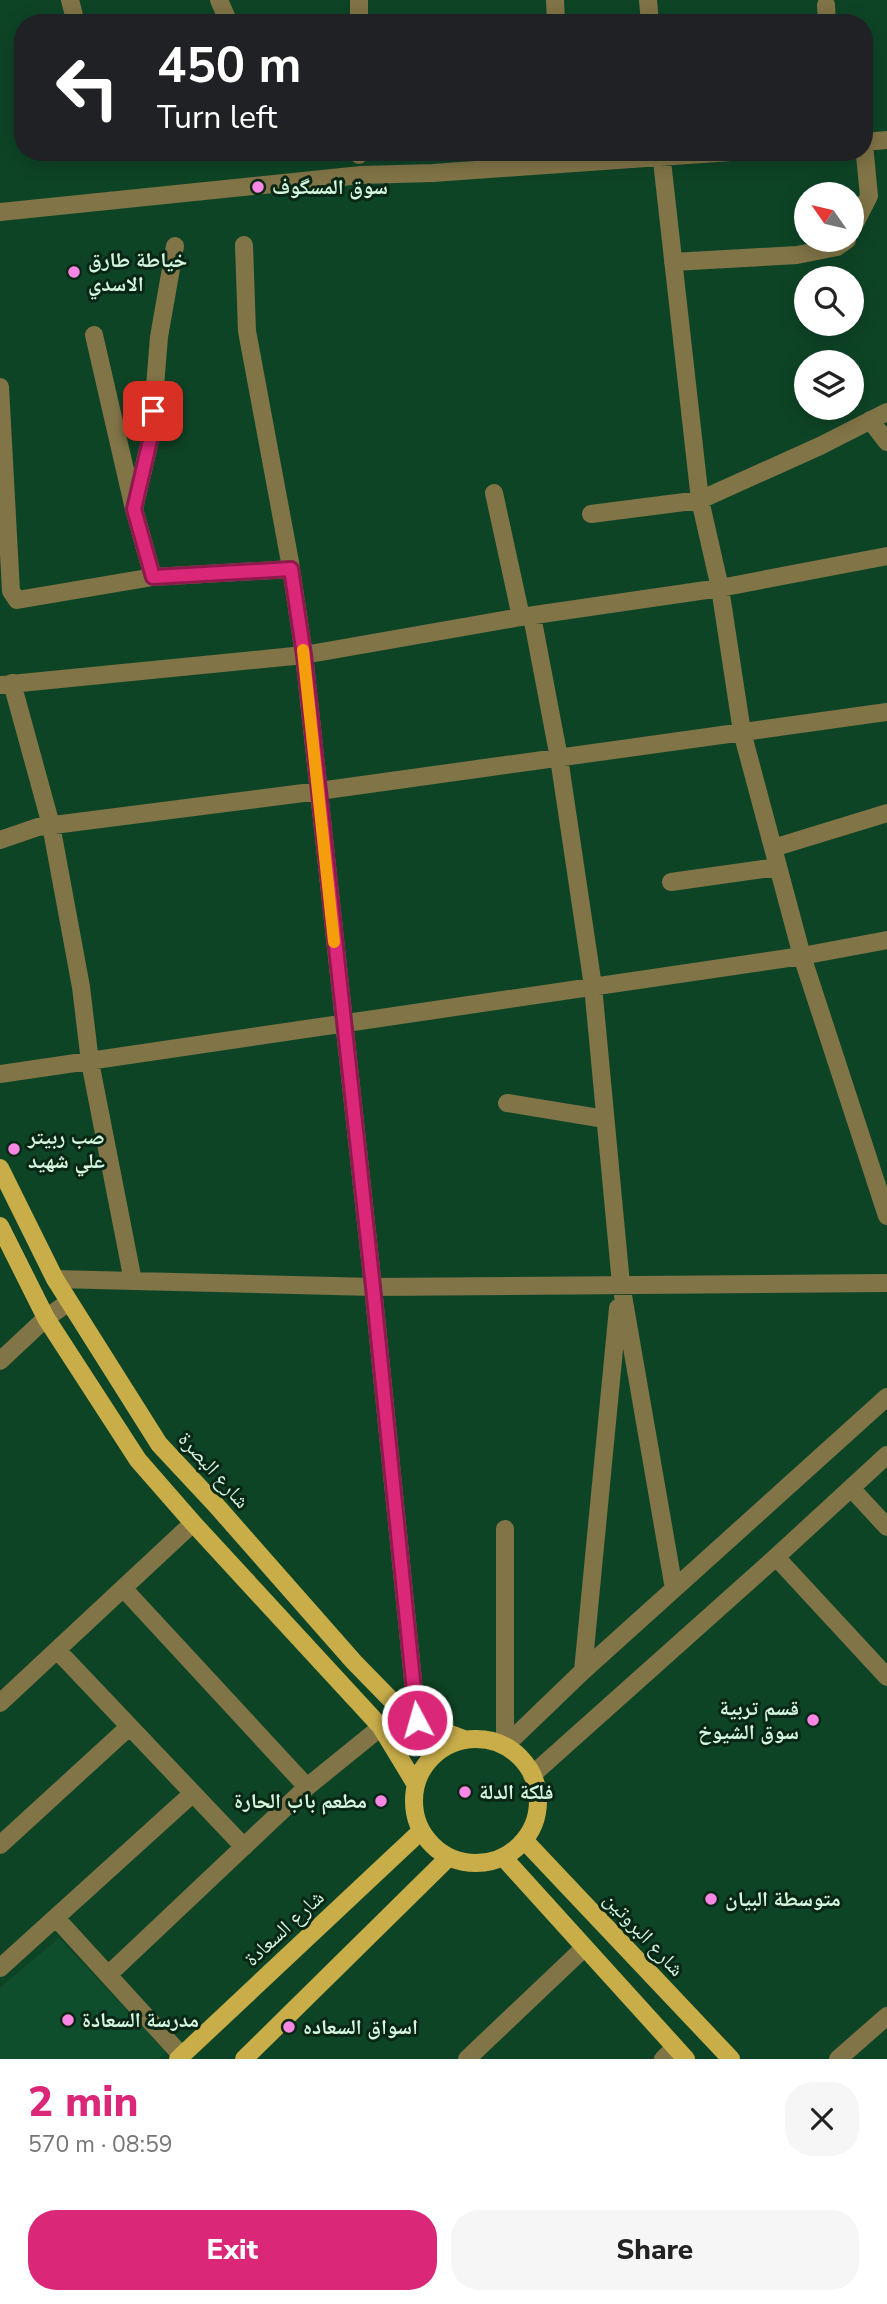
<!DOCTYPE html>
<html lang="en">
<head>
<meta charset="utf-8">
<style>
  :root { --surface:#fff; --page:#f6f6f6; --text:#222; --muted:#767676; --accent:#db2777 }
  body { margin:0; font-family:"Nunito Sans","Noto Naskh Arabic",sans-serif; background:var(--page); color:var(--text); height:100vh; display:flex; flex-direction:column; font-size:26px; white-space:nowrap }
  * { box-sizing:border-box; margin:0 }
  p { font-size:23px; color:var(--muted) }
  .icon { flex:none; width:38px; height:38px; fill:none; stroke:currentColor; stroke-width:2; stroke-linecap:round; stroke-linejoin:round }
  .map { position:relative; height:2059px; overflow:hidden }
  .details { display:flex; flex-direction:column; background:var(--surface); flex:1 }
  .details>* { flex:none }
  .hud { position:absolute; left:14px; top:14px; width:859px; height:147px; border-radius:28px; box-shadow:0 4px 18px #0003; background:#202124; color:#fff; overflow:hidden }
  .needle { width:46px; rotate:304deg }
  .tools { position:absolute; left:794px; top:182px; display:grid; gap:14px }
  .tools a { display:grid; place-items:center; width:70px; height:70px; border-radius:50%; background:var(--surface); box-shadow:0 4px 18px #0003; font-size:35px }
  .pin { position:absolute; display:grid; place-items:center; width:60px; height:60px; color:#fff; margin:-30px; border-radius:14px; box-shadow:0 4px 10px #0006 }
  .me { position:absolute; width:77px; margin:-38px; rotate:354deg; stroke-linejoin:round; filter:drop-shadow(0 0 5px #0008) }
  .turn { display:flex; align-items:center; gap:24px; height:147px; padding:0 28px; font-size:32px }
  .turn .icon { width:91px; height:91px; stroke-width:2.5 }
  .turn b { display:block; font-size:49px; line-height:60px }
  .round { display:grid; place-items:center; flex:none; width:74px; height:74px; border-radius:28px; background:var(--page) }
  .head { display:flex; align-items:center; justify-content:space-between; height:119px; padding:0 28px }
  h1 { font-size:42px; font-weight:800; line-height:52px; color:var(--accent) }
  .cta { display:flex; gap:14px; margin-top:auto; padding:14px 28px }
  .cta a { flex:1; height:80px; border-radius:28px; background:var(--accent); color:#fff; font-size:28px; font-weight:800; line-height:80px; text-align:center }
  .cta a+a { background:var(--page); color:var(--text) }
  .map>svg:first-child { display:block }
</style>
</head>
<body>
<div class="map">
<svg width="887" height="2059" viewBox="0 0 887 2059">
  <rect width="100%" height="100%" fill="#0e4426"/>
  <path fill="#0f4e2c" d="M59 1938 166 2052 158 2059H0V1988Z"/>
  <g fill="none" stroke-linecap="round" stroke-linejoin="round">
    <path stroke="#817447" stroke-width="18" d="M70 0 76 23
      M219 0 229 23
      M359 0V23
      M555 0 556 23
      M648 0 650 23
      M826 5 827 23
      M864 142 887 140
      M359 152V155
      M661 152 700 500 720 588 742 732 802 956 887 1216
      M0 212 361 175 433 173 731 152
      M852 229 869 196 864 145
      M244 245 247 331 290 562 304 655 373 1287 417 1720 410 1734 396 1751
      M673 262 797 255 837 247 847 240
      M94 335 134 509 153 577
      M0 387 11 591 17 600 153 577 291 569
      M870 420 887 442
      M494 493 521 617
      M134 509 151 436 159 337 175 246
      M591 514 700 500 820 446 887 412
      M532 616 559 758 593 986 621 1284 674 1589
      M12 683 51 825 81 987 90 1062 133 1281
      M0 685 304 655 521 617 720 588 887 556
      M0 840 38 827 319 791 887 712
      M773 848 887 813
      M671 882 778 867
      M0 1074 802 956 887 940
      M507 1103 605 1119
      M55 1279 373 1287 887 1283
      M0 1361 46 1318 69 1302
      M851 1488 887 1527
      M505 1529V1746
      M776 1557 887 1677
      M123 1588 307 1787
      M57 1650 244 1847
      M583 1671 618 1308
      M0 1703 193 1523
      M505 1746 583 1671 887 1397
      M532 1775 776 1557 887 1455
      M0 1845 129 1727
      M56 1918 182 2056
      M0 1968 192 1794
      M108 1975 307 1787 381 1727
      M467 2059 584 1948
      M663 2059 675 2047
      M838 2059 887 2016"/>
    <path stroke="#c8ad49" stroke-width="18" d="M0 1168 55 1279 159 1444 215 1504 354 1662 397 1706 427 1725 466 1740
      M0 1226 46 1318 138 1460 193 1523 381 1727 416 1785
      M414 1801a62 62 0 1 1 124 0a62 62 0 1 1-124 0Z
      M524 1840 731 2059
      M503 1857 686 2059
      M178 2059 421 1831
      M244 2059 449 1857"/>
  </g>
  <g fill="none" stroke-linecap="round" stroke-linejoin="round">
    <defs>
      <path id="route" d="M153 411 151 436 134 509 153 577 291 569 304 655 316 764 373 1287 417 1720"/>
    </defs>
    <use href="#route" stroke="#8e194d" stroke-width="18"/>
    <use href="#route" stroke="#db2777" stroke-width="12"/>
    <path stroke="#f59e0b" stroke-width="12" d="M303 650 334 942"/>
  </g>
  <g fill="#fb87e5" stroke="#0a2716" stroke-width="2.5">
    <circle cx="258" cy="187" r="7"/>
    <circle cx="74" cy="272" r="7"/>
    <circle cx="14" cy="1149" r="7"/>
    <circle cx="813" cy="1720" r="7"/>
    <circle cx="465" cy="1792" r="7"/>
    <circle cx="381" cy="1801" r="7"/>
    <circle cx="711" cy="1899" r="7"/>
    <circle cx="68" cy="2020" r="7"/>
    <circle cx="289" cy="2027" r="7"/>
  </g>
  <g text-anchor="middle" stroke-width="6" stroke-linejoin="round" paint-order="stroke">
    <g font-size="21" font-weight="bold" fill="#d5f7df" stroke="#0a2716" text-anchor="start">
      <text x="272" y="194">سوق المسگوف</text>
      <text x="88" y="267">خياطة طارق<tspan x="88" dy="24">الاسدي</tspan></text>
      <text x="28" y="1144">صب ربيتر<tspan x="28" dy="24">علي شهيد</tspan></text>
      <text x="799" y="1715" text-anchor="end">قسم تربية<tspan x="799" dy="24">سوق الشيوخ</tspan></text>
      <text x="479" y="1799">فلكة الدلة</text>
      <text x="367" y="1808" text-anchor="end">مطعم باب الحارة</text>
      <text x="725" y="1906">متوسطة البيان</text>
      <text x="82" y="2027">مدرسة السعادة</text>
      <text x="303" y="2034">اسواق السعاده</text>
    </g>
    <g font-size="21" fill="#d5f7df" stroke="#0a2716">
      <text transform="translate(214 1470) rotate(48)" y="7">شارع البصرة</text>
      <text transform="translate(284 1928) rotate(-43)" y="7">شارع السعادة</text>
      <text transform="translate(644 1934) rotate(47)" y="7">شارع البروتين</text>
    </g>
  </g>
</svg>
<div class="tools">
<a><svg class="needle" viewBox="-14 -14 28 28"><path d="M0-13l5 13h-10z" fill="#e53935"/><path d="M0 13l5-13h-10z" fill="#767676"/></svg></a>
<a><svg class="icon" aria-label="search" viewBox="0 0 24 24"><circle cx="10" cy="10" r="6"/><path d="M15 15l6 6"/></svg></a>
<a><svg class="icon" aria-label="layers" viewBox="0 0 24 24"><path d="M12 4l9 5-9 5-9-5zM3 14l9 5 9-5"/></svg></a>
</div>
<div class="pin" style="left:153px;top:411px;background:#d93025"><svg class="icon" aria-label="arrive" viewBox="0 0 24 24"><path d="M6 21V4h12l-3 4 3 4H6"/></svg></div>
<svg class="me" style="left:417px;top:1720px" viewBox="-20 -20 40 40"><circle r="17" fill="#db2777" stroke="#fff" stroke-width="3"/><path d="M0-11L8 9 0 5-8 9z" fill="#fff"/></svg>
<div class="hud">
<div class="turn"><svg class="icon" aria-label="left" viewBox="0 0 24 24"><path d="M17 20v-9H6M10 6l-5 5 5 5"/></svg><div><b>450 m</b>Turn left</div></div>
</div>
</div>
<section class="details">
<div class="head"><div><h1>2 min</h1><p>570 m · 08:59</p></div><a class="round"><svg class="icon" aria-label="close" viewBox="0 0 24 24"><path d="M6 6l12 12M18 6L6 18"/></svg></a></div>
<div class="cta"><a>Exit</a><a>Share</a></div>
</section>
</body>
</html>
